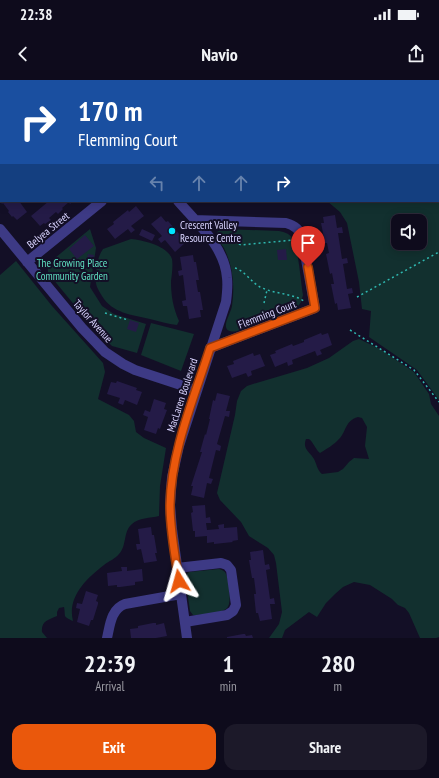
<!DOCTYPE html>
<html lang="en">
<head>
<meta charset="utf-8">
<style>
  :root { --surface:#0e0b1c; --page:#1c1929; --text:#f1f3f6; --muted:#9b9ba3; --line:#2e2b3b; --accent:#ea580c }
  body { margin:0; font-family:"PT Sans Narrow",sans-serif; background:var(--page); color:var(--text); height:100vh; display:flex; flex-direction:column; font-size:15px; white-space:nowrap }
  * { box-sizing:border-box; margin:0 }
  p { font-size:13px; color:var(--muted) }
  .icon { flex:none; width:22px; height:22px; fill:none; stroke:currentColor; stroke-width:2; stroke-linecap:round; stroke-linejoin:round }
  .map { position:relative; height:558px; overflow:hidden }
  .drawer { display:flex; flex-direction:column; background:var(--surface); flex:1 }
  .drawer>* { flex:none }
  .top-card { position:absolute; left:0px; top:0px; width:439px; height:122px; box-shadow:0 2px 10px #0003,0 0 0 1px var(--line); background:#1a4fa0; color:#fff; overflow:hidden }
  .buttons { position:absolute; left:391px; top:134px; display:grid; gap:8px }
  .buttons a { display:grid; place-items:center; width:36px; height:36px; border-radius:8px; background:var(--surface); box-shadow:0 2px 10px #0003,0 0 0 1px var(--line); font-size:20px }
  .pin { position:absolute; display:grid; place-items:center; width:34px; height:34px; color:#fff; margin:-41px -17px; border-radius:50% 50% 50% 0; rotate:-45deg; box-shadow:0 0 4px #0007 }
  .pin .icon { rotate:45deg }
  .me { position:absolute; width:44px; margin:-22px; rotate:352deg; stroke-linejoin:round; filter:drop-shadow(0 0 3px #0008) }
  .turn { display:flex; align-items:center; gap:14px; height:84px; padding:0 12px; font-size:18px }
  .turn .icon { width:52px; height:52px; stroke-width:2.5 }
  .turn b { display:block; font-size:28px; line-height:34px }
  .lanes { display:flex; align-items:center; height:38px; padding:0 12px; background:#0003; justify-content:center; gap:20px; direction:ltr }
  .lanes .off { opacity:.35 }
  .eta { display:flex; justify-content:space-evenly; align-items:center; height:68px; text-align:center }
  .eta b { font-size:24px; font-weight:800; line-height:28px }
  .primary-button { display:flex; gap:8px; margin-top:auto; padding:8px 12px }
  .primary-button a { flex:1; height:46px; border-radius:12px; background:var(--accent); color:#fff; font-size:16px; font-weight:800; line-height:46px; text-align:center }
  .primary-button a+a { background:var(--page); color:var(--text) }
  .status { display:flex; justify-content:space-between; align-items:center; height:28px; padding:0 20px; background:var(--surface); direction:ltr }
  .status svg { height:11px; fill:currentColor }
  header { display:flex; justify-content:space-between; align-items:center; height:52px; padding:0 12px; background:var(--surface); font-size:18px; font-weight:800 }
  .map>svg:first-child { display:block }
</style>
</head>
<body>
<div class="status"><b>22:38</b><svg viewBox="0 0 49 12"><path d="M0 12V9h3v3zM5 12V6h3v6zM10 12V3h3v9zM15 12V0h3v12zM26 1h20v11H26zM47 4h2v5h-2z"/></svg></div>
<header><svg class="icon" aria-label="back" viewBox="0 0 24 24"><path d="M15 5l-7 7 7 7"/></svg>Navio<svg class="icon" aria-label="share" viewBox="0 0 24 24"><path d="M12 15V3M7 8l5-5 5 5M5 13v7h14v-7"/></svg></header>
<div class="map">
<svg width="439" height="558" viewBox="0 0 439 558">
  <rect width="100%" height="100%" fill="#130f26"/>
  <path fill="#12302f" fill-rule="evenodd" d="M170 0H439V320L417 290 369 257 371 231 362 229 359 202 347 143 340 132 327 121H438V1ZM398 141H420V163H398Z
    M90 149 96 168 90 207 102 226 114 234 146 244 137 273 112 266 90 244 48 193V185L55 178Z
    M222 149 279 151C285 152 290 154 293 159 298 166 301 204 303 215L301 222 297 228 237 251C233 252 227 252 226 247 225 241 231 232 232 226 235 206 233 186 224 168 221 164 218 160 216 155L217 152Z
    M131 159C143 160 168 166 172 179 173 185 172 194 171 201 171 216 173 227 179 241L177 245C168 244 159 241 150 239 132 235 112 233 102 216 96 206 95 204 96 193 97 184 98 176 103 169Z
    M16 181 52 226 103 283 105 292 98 319 129 335 134 341 136 352 144 358 166 368 160 406 159 436C151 438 138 438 132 444 123 451 127 466 119 474 115 479 109 481 104 485 86 499 67 517 73 541 62 536 66 537 64 527L59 528 57 532V536C48 540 41 541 42 552L47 558H0V195Z
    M151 243 194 254 181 291 141 275Z
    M359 259 380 269 414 292 429 314 431 324 439 336V557L436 558H420L409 533 405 528 398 525 392 519 370 505 354 502 343 507 335 514 326 523 317 537 309 532 285 550 282 558H269L279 544 282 532 276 483 274 475 268 468 249 456 241 442 220 420 217 413 235 335 237 321 241 311 247 306 253 304 307 288 329 278 353 261ZM358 337 362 338 367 347 365 366 369 379 354 378 349 382 343 389 338 392 322 394C317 390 317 385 314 379 310 372 302 369 306 359H309C314 363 315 369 320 373 325 370 335 364 338 360 347 352 344 341 358 337Z
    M219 489C222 490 225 491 226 494 229 500 232 524 227 528 223 533 200 535 193 535L190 531 185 496 189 492Z"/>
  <path fill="#241b47" d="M0 121H19L27 132 17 140 13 136 12 137 8 132 9 131 3 123 2 124Z
    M49 121H73L70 124 69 122 62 128 63 129 58 134 56 132 49 138 51 140 45 144 44 143 40 146 31 136Z
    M136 126 144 136 131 146 135 150 131 153 128 149 115 159 107 149 114 144 113 142 128 130 129 132Z
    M335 135 337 148 342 147 343 153H338L342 179 347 178 348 183 343 184 347 209 352 208 353 213 348 214 351 228 338 230 337 223 335 224 331 204H334L332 193 330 194 326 174 329 173 327 163H325L321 143H324L323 137Z
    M161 136 166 142 168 141 181 156 180 157 185 163 175 172 165 160 161 163 158 159 162 156 151 144Z
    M142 149 155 155 152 161 139 155Z
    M85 155 94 166 77 179 69 169Z
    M286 169 287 180H278L277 170Z
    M88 174 94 175 92 185 86 184Z
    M193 175 194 182H196L199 200H196L198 212H200L203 230H200L201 237 189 239 187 226H183L182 221 186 220 183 195 179 196 178 191 182 190 180 177Z
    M130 240 139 243 136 252 127 249Z
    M321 253 322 255 328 253 332 265 320 270 322 274 317 276 315 271 292 280 293 284 288 286 287 282 275 287 270 275 276 273 275 271 292 264 293 266 304 262V260Z
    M253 273 254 276 260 274 265 286 251 291 252 295 248 297 246 293 232 298 227 286 234 284 233 281Z
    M117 301 137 308 136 310 142 312 137 325 125 320 123 325 118 323 120 318 107 314 111 302 116 303Z
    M217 313 230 316 226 331H230L229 337 225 336 217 364 221 366 220 371 216 370 209 398 213 399 211 404 207 403 204 418 191 415 193 406H191L202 372H200L205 354 206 355 210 339H209L213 320 215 321Z
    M154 319 166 323 164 329 167 330 161 346 160 349 158 348 156 354 144 350 148 337 143 335 145 330 150 332Z
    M205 425 206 438 210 437 211 443H206L207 450 219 449 218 445 224 444V448L237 447 238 460 232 461 233 462 214 464V462L207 463V456L195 457V451H193L191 433 193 432 192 426Z
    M151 447 152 455H154L157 473H155L157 481 144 483 141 469 137 470 136 464H140L138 449Z
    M263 470 265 485 269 484 270 489 266 490 270 519 274 518 275 524H270L272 539 260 541 258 533H256L254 514H256L254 498H252L249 480H251L250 472Z
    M121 487H127V491L142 489 143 501 135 502V505L120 507H117V505L108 506 107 493 122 491Z
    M86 511 98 515 96 521 98 522V524L93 540H91L89 546 77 542 80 529 76 528 77 523 82 524Z
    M153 543H156V545L164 543 167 556 156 558H131L130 549 138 548V546Z
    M243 554H245L246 556 252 555 253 558H227V557Z"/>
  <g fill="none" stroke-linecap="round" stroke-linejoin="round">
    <path stroke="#2fb8b0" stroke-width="1.5" stroke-dasharray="2 3" stroke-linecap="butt" d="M11 0V1
      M0 7H1
      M0 66H1
      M221 155 241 165 293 160
      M235 188C245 191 251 202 260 207 274 214 291 213 304 221
      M357 217 439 172
      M264 223 267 210
      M105 233 128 240
      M350 250 414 290 439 322"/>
    <path stroke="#3d3a85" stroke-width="10" d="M120 0V1
      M178 121C197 143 225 167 227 198 228 206 227 214 226 222L179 366 172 397 170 425 172 449 187 558
      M194 140 286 143C294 145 300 150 302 158L315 228 210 268
      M0 149 82 248 105 272 123 284 135 290 196 310
      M27 182 102 121
      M177 488 221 483 227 485 231 490 236 525 233 531 227 535 185 542
      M107 558C110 545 111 529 125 524L181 514"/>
  </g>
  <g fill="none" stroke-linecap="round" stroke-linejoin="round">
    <defs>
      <path id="route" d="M179 501C175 476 170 450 170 425 171 371 194 318 210 268L315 228 308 187"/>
    </defs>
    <use href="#route" stroke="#983908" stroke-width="10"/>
    <use href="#route" stroke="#ea580c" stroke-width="7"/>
  </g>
  <circle fill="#00e5ff" stroke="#130f26" stroke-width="1.5" cx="172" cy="151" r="4"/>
  <g text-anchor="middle" stroke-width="4" stroke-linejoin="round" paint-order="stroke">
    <g font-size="11" fill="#d9d4ff" stroke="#130f26" text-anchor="start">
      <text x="180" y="149">Crescent Valley<tspan x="180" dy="13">Resource Centre</tspan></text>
    </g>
    <g font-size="11" fill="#d9d4ff" stroke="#130f26">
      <text transform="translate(48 150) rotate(-39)" y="4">Belyea Street</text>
      <text transform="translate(267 234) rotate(-21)" y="4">Flemming Court</text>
      <text transform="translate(93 241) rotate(48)" y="4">Taylor Avenue</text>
      <text transform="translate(182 315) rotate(-72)" y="4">MacLaren Boulevard</text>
    </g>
    <g font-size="11" fill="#5fe0c0" stroke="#130f26">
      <text x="72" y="187">The Growing Place<tspan x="72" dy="13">Community Garden</tspan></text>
    </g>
  </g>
</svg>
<div class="buttons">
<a><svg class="icon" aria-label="sound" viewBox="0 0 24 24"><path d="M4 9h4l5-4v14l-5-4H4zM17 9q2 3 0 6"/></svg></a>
</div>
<div class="pin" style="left:308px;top:187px;background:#d93025"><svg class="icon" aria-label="arrive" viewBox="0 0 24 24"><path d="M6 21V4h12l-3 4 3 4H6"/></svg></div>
<svg class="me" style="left:179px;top:501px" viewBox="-20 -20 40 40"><path d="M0-17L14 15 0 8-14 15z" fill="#ea580c" stroke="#fff" stroke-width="4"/></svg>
<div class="top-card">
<div class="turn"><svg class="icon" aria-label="right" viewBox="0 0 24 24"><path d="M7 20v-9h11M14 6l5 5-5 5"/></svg><div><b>170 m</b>Flemming Court</div></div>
<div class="lanes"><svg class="icon off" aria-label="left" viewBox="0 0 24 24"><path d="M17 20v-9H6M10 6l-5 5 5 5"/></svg><svg class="icon off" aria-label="ahead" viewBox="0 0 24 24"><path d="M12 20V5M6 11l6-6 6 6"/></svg><svg class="icon off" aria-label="ahead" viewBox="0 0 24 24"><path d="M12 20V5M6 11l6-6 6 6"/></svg><svg class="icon" aria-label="right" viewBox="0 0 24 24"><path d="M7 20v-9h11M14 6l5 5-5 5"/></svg></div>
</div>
</div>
<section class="drawer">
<div class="eta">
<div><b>22:39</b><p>Arrival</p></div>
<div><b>1</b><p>min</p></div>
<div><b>280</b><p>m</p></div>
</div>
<div class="primary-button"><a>Exit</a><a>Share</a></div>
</section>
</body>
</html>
